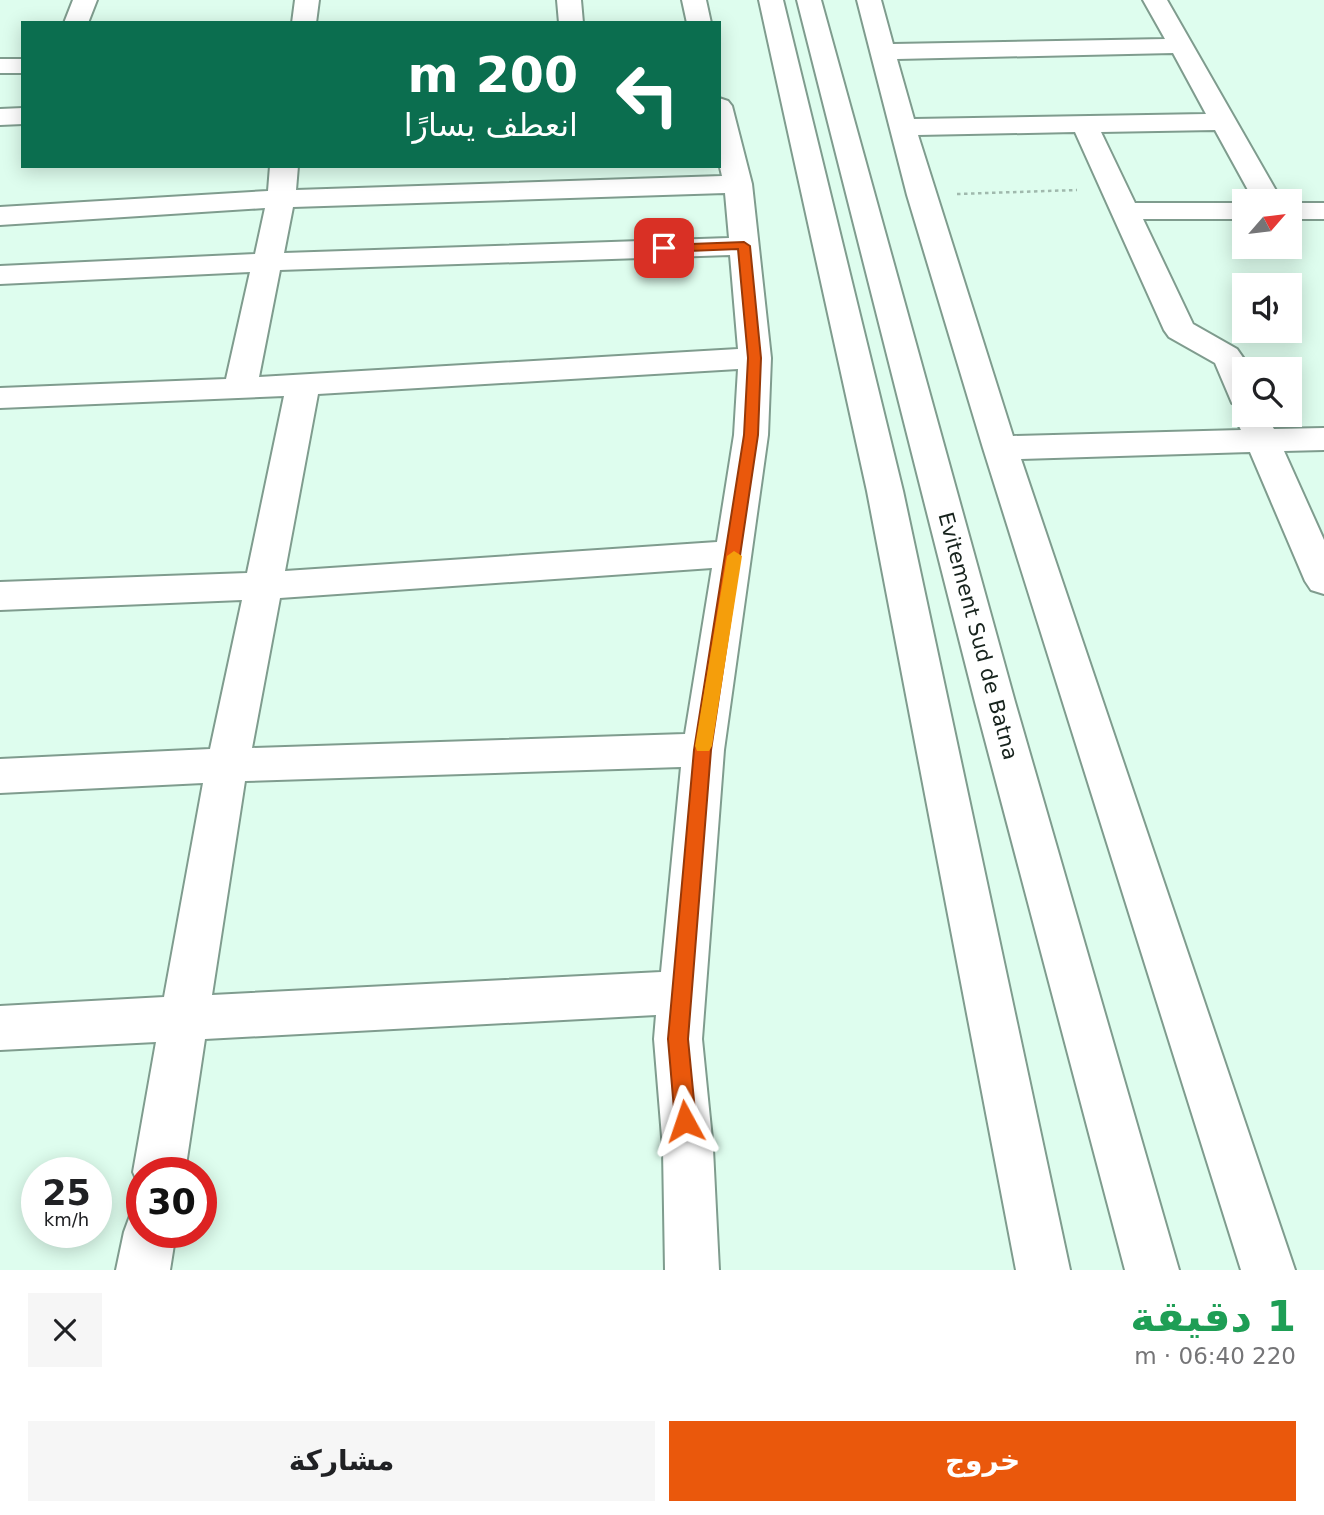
<!DOCTYPE html>
<html lang="ar">
<head>
<meta charset="utf-8">
<style>
  :root { --surface:#fff; --page:#f6f6f6; --text:#202124; --muted:#757577; --accent:#ea580c }
  body { margin:0; font-family:"DejaVu Sans",Vazirmatn,sans-serif; background:var(--page); color:var(--text); direction:rtl; height:100vh; display:flex; flex-direction:column; font-size:26px; white-space:nowrap }
  * { box-sizing:border-box; margin:0 }
  p { font-size:23px; color:var(--muted) }
  .icon { flex:none; width:38px; height:38px; fill:none; stroke:currentColor; stroke-width:2; stroke-linecap:round; stroke-linejoin:round }
  .map { position:relative; height:1270px; overflow:hidden; direction:ltr }
  .panel { display:flex; flex-direction:column; background:var(--surface); flex:1 }
  .panel>* { flex:none }
  .guide { position:absolute; left:21px; top:21px; width:700px; height:147px; border-radius:0px; box-shadow:0 4px 18px #0003; direction:rtl; background:#0b6e4f; color:#fff; overflow:hidden }
  .needle { width:46px; rotate:62deg }
  .fabs { position:absolute; left:1232px; top:189px; display:grid; gap:14px }
  .fabs a { display:grid; place-items:center; width:70px; height:70px; border-radius:0px; background:var(--surface); box-shadow:0 4px 18px #0003; font-size:35px }
  .speed { position:absolute; left:21px; top:1157px; display:flex; gap:14px; font-size:35px; font-weight:700; text-align:center }
  .speed>* { display:grid; place-content:center; width:91px; height:91px; border-radius:50%; background:var(--surface); box-shadow:0 4px 18px #0003; line-height:1 }
  .speed small { font-size:18px; font-weight:400 }
  .speed .limit { border:10px solid #d22; background:#fff; color:#111 }
  .pin { position:absolute; display:grid; place-items:center; width:60px; height:60px; color:#fff; margin:-30px; border-radius:14px; box-shadow:0 4px 10px #0006 }
  .me { position:absolute; width:77px; margin:-38px; rotate:355deg; stroke-linejoin:round; filter:drop-shadow(0 0 5px #0008) }
  .turn { display:flex; align-items:center; gap:24px; height:147px; padding:0 28px; font-size:32px }
  .turn .icon { width:91px; height:91px; stroke-width:2.5 }
  .turn b { display:block; font-size:49px; line-height:60px }
  .round { display:grid; place-items:center; flex:none; width:74px; height:74px; border-radius:0px; background:var(--page) }
  .summary { display:flex; align-items:center; justify-content:space-between; height:119px; padding:0 28px }
  h1 { font-size:42px; font-weight:700; line-height:52px; color:#1e9e55 }
  .action { display:flex; gap:14px; margin-top:auto; padding:14px 28px }
  .action a { flex:1; height:80px; border-radius:0px; background:var(--accent); color:#fff; font-size:28px; font-weight:700; line-height:80px; text-align:center }
  .action a+a { background:var(--page); color:var(--text) }
  .map>svg:first-child { display:block }
</style>
</head>
<body>
<div class="map">
<svg width="1324" height="1270" viewBox="0 0 1324 1270">
  <rect width="100%" height="100%" fill="#defdee"/>
  <g fill="none" stroke-linecap="round" stroke-linejoin="round">
    <defs>
      <path id="street" d="M73 0H97L88 23H64Z
        M295 0H319L316 23H292Z
        M557 0H581L583 23H559Z
        M682 0H706L711 23H687Z
        M857 0H881L893 44 1165 39 1143 0H1167L1282 201H1254L1215 130 1101 132 1135 203H1244V219H1143L1193 324 1237 349 1251 369H1244V406L1232 403 1215 363 1169 337 1164 330 1075 132 918 135 1013 436 1241 430 1236 420 1244 412V415H1266L1274 429 1324 428V450L1284 451 1324 540V594L1311 590 1305 581 1250 452 1021 459 1295 1270H1241L983 448 907 195ZM1173 53 1206 114 914 119 897 59Z
        M0 59H23V73H0Z
        M719 98 728 101 732 106 752 184 771 358 768 435 724 750 702 1039 713 1149 719 1270H665L663 1149 654 1039 656 1015 205 1039 185 1172H142L141 1190 133 1172 156 1042 0 1050V1006L164 997 203 783 0 793V759L210 749 242 600 0 610V582L247 573 284 396 0 408V388L226 379 250 272 0 284V266L255 254 265 208 0 225V207L268 191 270 166H298L296 190 722 176 719 163ZM725 193 729 238 284 253 293 207ZM730 255 738 349 259 377 280 270ZM738 369 734 435 717 542 285 571 318 394ZM712 568 685 734 252 748 280 598ZM681 767 661 972 212 995 245 781Z
        M23 108V124L0 125V109Z
        M1290 203H1324V219H1290Z
        M142 1209V1232H176L170 1270H116L124 1232 131 1213Z"/>
      <path id="highway" d="M759 0H783L903 491 1070 1270H1016L867 491Z
        M797 0H821L1015 702 1179 1270H1125L975 702Z"/>
    </defs>
    <use href="#street" stroke="#7f9c8e" stroke-width="4"/>
    <use href="#highway" stroke="#7f9c8e" stroke-width="4"/>
    <path stroke="#a0b9ad" stroke-width="2.5" stroke-dasharray="3.5 3.5" stroke-linecap="butt" d="M957 194 1077 190"/>
    <use href="#street" fill="#fff" fill-rule="evenodd"/>
    <use href="#highway" fill="#fff" fill-rule="evenodd"/>
  </g>
  <path fill="#ea580c" stroke="#983908" stroke-width="2" d="M744 242 750 246 761 358 758 435 711 750 688 1039 696 1121 693 1129 685 1131 678 1129 675 1121 668 1039 694 750 744 435 748 358 738 249 664 252 658 248 664 245Z"/>
  <path fill="#f59e0b" d="M734 551 742 556 712 746 709 751H697L695 746 727 556Z"/>
  <g text-anchor="middle" stroke-width="6" stroke-linejoin="round" paint-order="stroke">
    <g font-size="21" fill="#17231d" stroke="#fff">
      <text transform="translate(978 636) rotate(75)" y="7">Evitement Sud de Batna</text>
    </g>
  </g>
</svg>
<div class="fabs">
<a><svg class="needle" viewBox="-14 -14 28 28"><path d="M0-13l5 13h-10z" fill="#e53935"/><path d="M0 13l5-13h-10z" fill="#757577"/></svg></a>
<a><svg class="icon" aria-label="sound" viewBox="0 0 24 24"><path d="M4 9h4l5-4v14l-5-4H4zM17 9q2 3 0 6"/></svg></a>
<a><svg class="icon" aria-label="search" viewBox="0 0 24 24"><circle cx="10" cy="10" r="6"/><path d="M15 15l6 6"/></svg></a>
</div>
<div class="speed"><div>25<small>km/h</small></div><div class="limit">30</div></div>
<div class="pin" style="left:664px;top:248px;background:#d93025"><svg class="icon" aria-label="arrive" viewBox="0 0 24 24"><path d="M6 21V4h12l-3 4 3 4H6"/></svg></div>
<svg class="me" style="left:685px;top:1121px" viewBox="-20 -20 40 40"><path d="M0-17L14 15 0 8-14 15z" fill="#ea580c" stroke="#fff" stroke-width="4"/></svg>
<div class="guide">
<div class="turn"><svg class="icon" aria-label="left" viewBox="0 0 24 24"><path d="M17 20v-9H6M10 6l-5 5 5 5"/></svg><div><b>200 m</b>انعطف يسارًا</div></div>
</div>
</div>
<section class="panel">
<div class="summary"><div><h1>1 دقيقة</h1><p>220 m · 06:40</p></div><a class="round"><svg class="icon" aria-label="close" viewBox="0 0 24 24"><path d="M6 6l12 12M18 6L6 18"/></svg></a></div>
<div class="action"><a>خروج</a><a>مشاركة</a></div>
</section>
</body>
</html>
